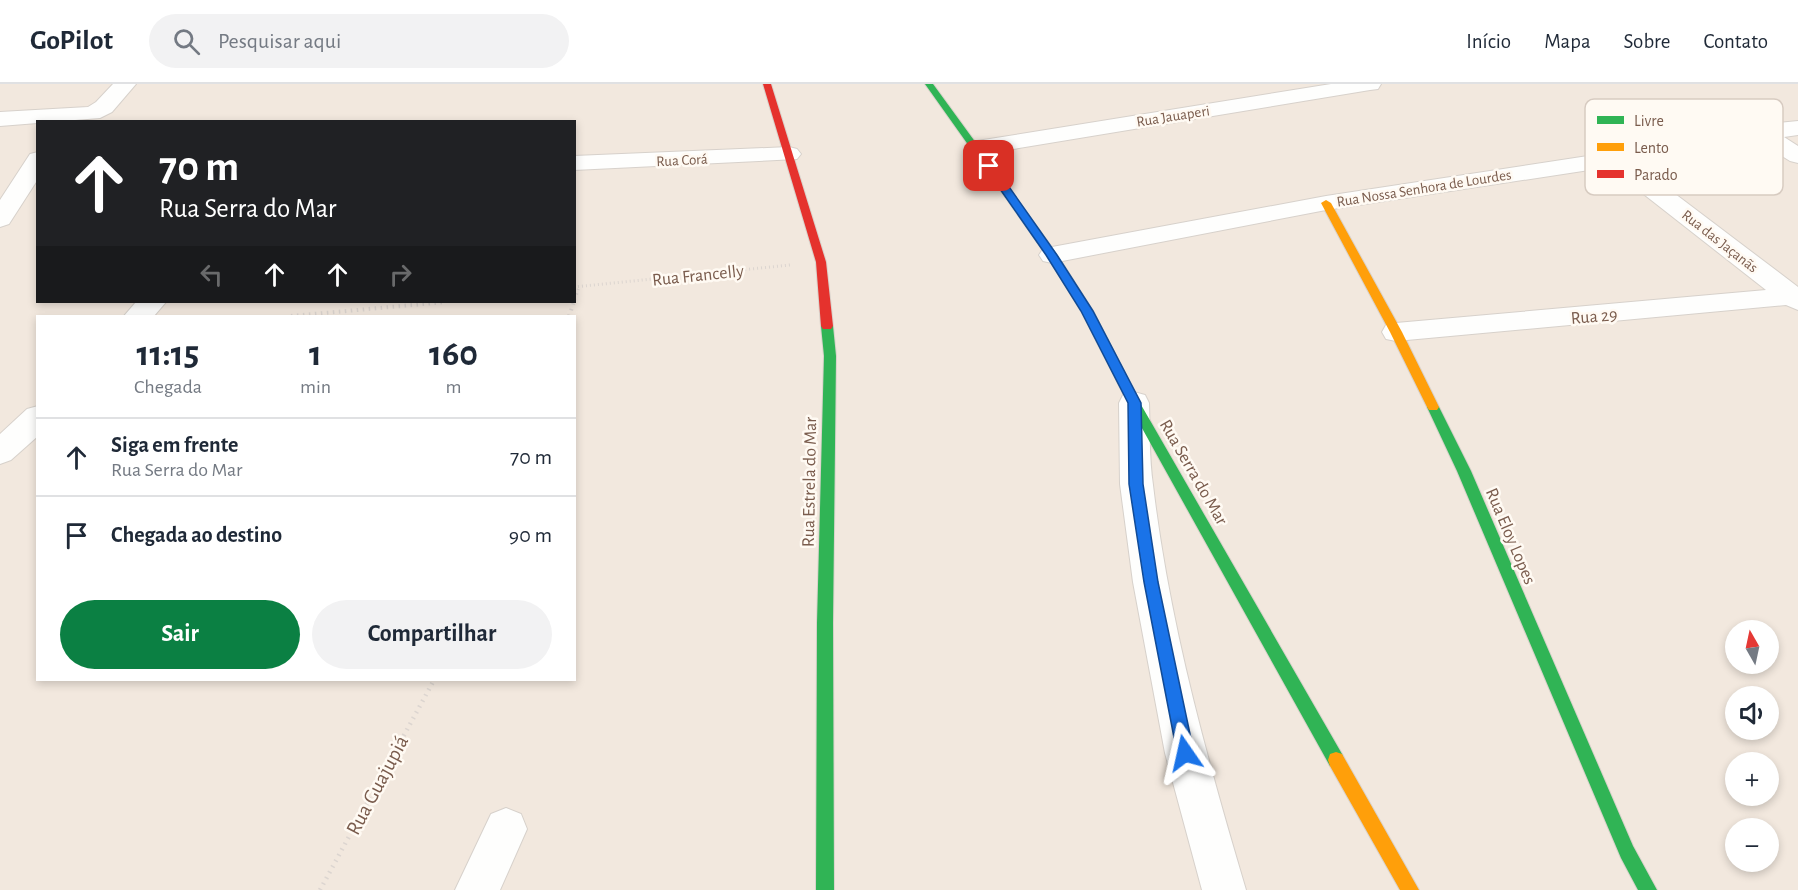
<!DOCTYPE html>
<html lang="pt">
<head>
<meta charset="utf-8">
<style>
  :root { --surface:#fff; --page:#f2f2f3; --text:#1f2937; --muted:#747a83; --line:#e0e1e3; --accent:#0b8043 }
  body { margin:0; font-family:"Alegreya Sans",sans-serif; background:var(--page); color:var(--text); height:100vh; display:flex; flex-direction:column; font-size:22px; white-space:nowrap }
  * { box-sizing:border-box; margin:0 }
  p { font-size:20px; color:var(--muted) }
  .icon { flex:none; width:33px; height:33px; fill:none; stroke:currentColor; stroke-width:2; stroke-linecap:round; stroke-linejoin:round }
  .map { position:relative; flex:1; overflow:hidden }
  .details { position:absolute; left:36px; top:231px; width:540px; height:366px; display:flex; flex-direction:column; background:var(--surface); border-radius:0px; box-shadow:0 3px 9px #0003 }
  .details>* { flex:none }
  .hud { position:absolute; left:36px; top:36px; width:540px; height:183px; border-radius:0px; box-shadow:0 3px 9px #0003; background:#202124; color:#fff; overflow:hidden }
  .needle { width:39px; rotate:351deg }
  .controls { position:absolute; left:1725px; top:536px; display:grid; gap:12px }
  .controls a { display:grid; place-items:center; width:54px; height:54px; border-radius:50%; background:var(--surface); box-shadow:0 3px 9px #0003; font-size:30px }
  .pin { position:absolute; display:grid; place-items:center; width:51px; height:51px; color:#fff; margin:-26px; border-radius:12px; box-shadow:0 3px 9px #0006 }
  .me { position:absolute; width:66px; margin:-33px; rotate:349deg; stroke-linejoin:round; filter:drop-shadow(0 0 4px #0008) }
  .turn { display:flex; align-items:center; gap:21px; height:126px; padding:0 24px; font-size:27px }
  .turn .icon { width:78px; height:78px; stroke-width:2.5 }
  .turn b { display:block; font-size:42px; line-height:51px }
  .lanes { display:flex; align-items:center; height:57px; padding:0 24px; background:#0003; justify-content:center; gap:30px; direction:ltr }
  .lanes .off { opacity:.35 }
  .eta { display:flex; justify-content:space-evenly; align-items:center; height:102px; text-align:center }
  .eta b { font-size:36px; font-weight:700; line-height:42px }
  .cta { display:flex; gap:12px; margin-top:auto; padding:12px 24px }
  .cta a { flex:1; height:69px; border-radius:36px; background:var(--accent); color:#fff; font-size:24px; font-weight:700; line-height:69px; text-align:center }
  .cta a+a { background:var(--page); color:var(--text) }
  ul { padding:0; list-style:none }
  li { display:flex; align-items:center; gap:18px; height:78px; padding:0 24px; border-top:2px solid var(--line) }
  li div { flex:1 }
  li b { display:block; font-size:22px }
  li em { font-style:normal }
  header { display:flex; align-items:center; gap:36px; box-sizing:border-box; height:84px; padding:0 30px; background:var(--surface); border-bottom:2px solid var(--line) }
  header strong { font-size:28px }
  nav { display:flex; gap:33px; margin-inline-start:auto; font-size:21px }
  .search { width:420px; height:54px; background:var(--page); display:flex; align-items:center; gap:15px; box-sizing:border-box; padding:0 21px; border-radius:33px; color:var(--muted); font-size:22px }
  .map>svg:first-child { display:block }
</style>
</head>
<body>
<header>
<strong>GoPilot</strong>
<div class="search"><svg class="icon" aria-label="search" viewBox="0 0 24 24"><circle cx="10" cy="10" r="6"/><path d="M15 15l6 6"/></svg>Pesquisar aqui</div>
<nav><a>Início</a><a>Mapa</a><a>Sobre</a><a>Contato</a></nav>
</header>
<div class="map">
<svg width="1798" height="806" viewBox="0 0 1798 806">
  <rect width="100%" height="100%" fill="#f9f5f0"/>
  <path fill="#f2e8de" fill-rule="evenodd" d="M0 0H1798V806H0ZM38 38H574V218H38ZM38 232H574V596H38ZM1736 546H1768V579H1736ZM1736 612H1768V645H1736ZM1736 678H1768V711H1736ZM1736 744H1768V777H1736Z"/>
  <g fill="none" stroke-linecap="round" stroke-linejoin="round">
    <defs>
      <path id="street" d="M113 0H136L112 28 100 34 0 42V28L88 23 96 18Z
        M1331 0H1381L1378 5 1370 6 977 71 969 69 965 64 969 59 977 57Z
        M1798 37V51L1784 53 1798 62V79L1790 77 1758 57 1633 78 1798 203V226L1786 221 1396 257 1386 255 1382 248 1386 241 1396 239 1766 206 1609 83 1326 126 1052 179 1043 177 1039 171 1043 165 1052 163 1326 112 1614 68 1760 41Z
        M789 63 797 65 801 70 797 75 574 86V72Z
        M38 68V95L9 140 0 143V116L30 70Z
        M136 218H166L154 232H124Z
        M1134 308 1145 311 1149 319C1150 346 1149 374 1153 401 1169 538 1207 675 1246 806H1202L1165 669 1133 498 1120 400 1119 319 1123 311Z
        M38 322V352L11 376 0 380V350L27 325Z
        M506 724 521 730 527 745 500 806H455L491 730Z"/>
      <path id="fast" d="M925 0H933L1056 169 1093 227 1140 319 1342 670 1344 676 1342 682 1336 684 1330 682 1128 319 1081 227 1047 172Z
        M827 238 833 242 836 272 833 539 834 806H816L817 539 824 272 821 242Z
        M1433 319 1439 323 1471 387 1633 762 1657 806H1638L1621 774 1457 387 1427 323Z"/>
      <path id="slow" d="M1326 116 1331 119 1402 248 1439 323 1437 326H1429L1427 323 1390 248 1321 119Z
        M1336 668 1342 670 1419 806H1400L1330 682 1328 676 1330 670Z"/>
      <path id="jam" d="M763 0H771L826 178 833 242 831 245H823L821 242 816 178Z"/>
    </defs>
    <use href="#street" stroke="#d7d1cb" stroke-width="2"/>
    <use href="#fast" stroke="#d9d2cb" stroke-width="2"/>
    <use href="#slow" stroke="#d9d2cb" stroke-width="2"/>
    <use href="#jam" stroke="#d9d2cb" stroke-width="2"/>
    <path stroke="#dcd5d0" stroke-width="3" stroke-dasharray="1 3" stroke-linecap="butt" d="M574 203 790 181
      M578 206 579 203"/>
    <path stroke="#dcd5d0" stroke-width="4" stroke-dasharray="1.5 4.5" stroke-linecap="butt" d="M574 216 578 205
      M291 232 446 218
      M569 232 574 218"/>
    <path stroke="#dcd5d0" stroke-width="4.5" stroke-dasharray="1.5 5" stroke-linecap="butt" d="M320 806 434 596"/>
    <use href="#street" fill="#fefefd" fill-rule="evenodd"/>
    <use href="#fast" fill="#30b455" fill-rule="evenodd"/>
    <use href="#slow" fill="#ff9f0a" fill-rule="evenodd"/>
    <use href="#jam" fill="#e5322d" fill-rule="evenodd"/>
  </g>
  <path fill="#1a73e8" stroke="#114b97" stroke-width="1.5" d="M986 80H993L1057 171 1093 227 1141 319 1143 400 1158 498 1194 669 1191 675 1185 677 1179 675 1177 669 1144 498 1129 400 1128 319 1081 227 1046 171 984 82Z"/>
  <g text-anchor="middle" stroke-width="5" stroke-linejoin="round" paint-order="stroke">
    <g font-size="15" fill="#7a5c4d" stroke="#fffaf3">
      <text transform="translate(1173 32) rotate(-9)" y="5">Rua Jauaperi</text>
      <text transform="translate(682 76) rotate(-3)" y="5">Rua Corá</text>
      <text transform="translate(1424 104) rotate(-9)" y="5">Rua Nossa Senhora de Lourdes</text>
      <text transform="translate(1720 157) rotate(38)" y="5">Rua das Jaçanãs</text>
    </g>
    <g font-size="18" fill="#7a5c4d" stroke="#fffaf3">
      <text transform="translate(698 191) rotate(-6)" y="6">Rua Francelly</text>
      <text transform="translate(1594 232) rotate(-5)" y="6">Rua 29</text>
      <text transform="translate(1194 388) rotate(60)" y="6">Rua Serra do Mar</text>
      <text transform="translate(809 398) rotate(-89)" y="6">Rua Estrela do Mar</text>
      <text transform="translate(1511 452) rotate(67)" y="6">Rua Eloy Lopes</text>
    </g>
    <g font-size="21" fill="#7a5c4d" stroke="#fffaf3">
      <text transform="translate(377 701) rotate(-62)" y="7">Rua Guajupiá</text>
    </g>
  </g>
  <rect x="1585" y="15" width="198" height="96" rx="9" fill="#fffaf3" stroke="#d7cbc1" stroke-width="1.5"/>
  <rect x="1597" y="32" width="27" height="8" fill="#30b455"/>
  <rect x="1597" y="59" width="27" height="8" fill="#ff9f0a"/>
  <rect x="1597" y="86" width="27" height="8" fill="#e5322d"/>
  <g font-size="16" fill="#7a5c4d">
    <text x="1634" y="42">Livre</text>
    <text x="1634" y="69">Lento</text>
    <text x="1634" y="96">Parado</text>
  </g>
</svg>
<div class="controls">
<a><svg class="needle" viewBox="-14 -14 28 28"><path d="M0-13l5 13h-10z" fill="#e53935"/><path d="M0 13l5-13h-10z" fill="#747a83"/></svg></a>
<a><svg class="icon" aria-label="sound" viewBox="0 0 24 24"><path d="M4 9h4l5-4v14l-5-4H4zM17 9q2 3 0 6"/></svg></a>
<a>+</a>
<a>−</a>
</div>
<div class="pin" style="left:989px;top:82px;background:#d93025"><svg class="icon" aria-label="arrive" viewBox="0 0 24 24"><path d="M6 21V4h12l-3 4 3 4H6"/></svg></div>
<svg class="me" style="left:1185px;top:669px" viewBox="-20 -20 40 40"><path d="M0-17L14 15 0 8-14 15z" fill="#1a73e8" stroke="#fff" stroke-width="4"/></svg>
<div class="hud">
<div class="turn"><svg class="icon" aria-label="ahead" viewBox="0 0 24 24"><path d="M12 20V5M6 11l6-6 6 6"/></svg><div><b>70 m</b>Rua Serra do Mar</div></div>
<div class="lanes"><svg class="icon off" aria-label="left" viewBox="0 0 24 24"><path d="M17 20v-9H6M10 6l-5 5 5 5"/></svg><svg class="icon" aria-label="ahead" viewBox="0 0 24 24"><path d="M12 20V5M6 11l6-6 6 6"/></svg><svg class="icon" aria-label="ahead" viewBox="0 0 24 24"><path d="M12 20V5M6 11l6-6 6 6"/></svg><svg class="icon off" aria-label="right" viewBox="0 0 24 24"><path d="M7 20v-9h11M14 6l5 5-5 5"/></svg></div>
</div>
<section class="details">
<div class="eta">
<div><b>11:15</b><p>Chegada</p></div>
<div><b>1</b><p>min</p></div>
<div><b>160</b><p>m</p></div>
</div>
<ul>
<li><svg class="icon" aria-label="ahead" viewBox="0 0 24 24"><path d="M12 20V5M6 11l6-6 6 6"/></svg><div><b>Siga em frente</b><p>Rua Serra do Mar</p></div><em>70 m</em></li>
<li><svg class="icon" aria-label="arrive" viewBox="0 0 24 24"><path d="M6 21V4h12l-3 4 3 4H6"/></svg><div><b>Chegada ao destino</b></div><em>90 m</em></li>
</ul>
<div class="cta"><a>Sair</a><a>Compartilhar</a></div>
</section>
</div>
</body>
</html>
